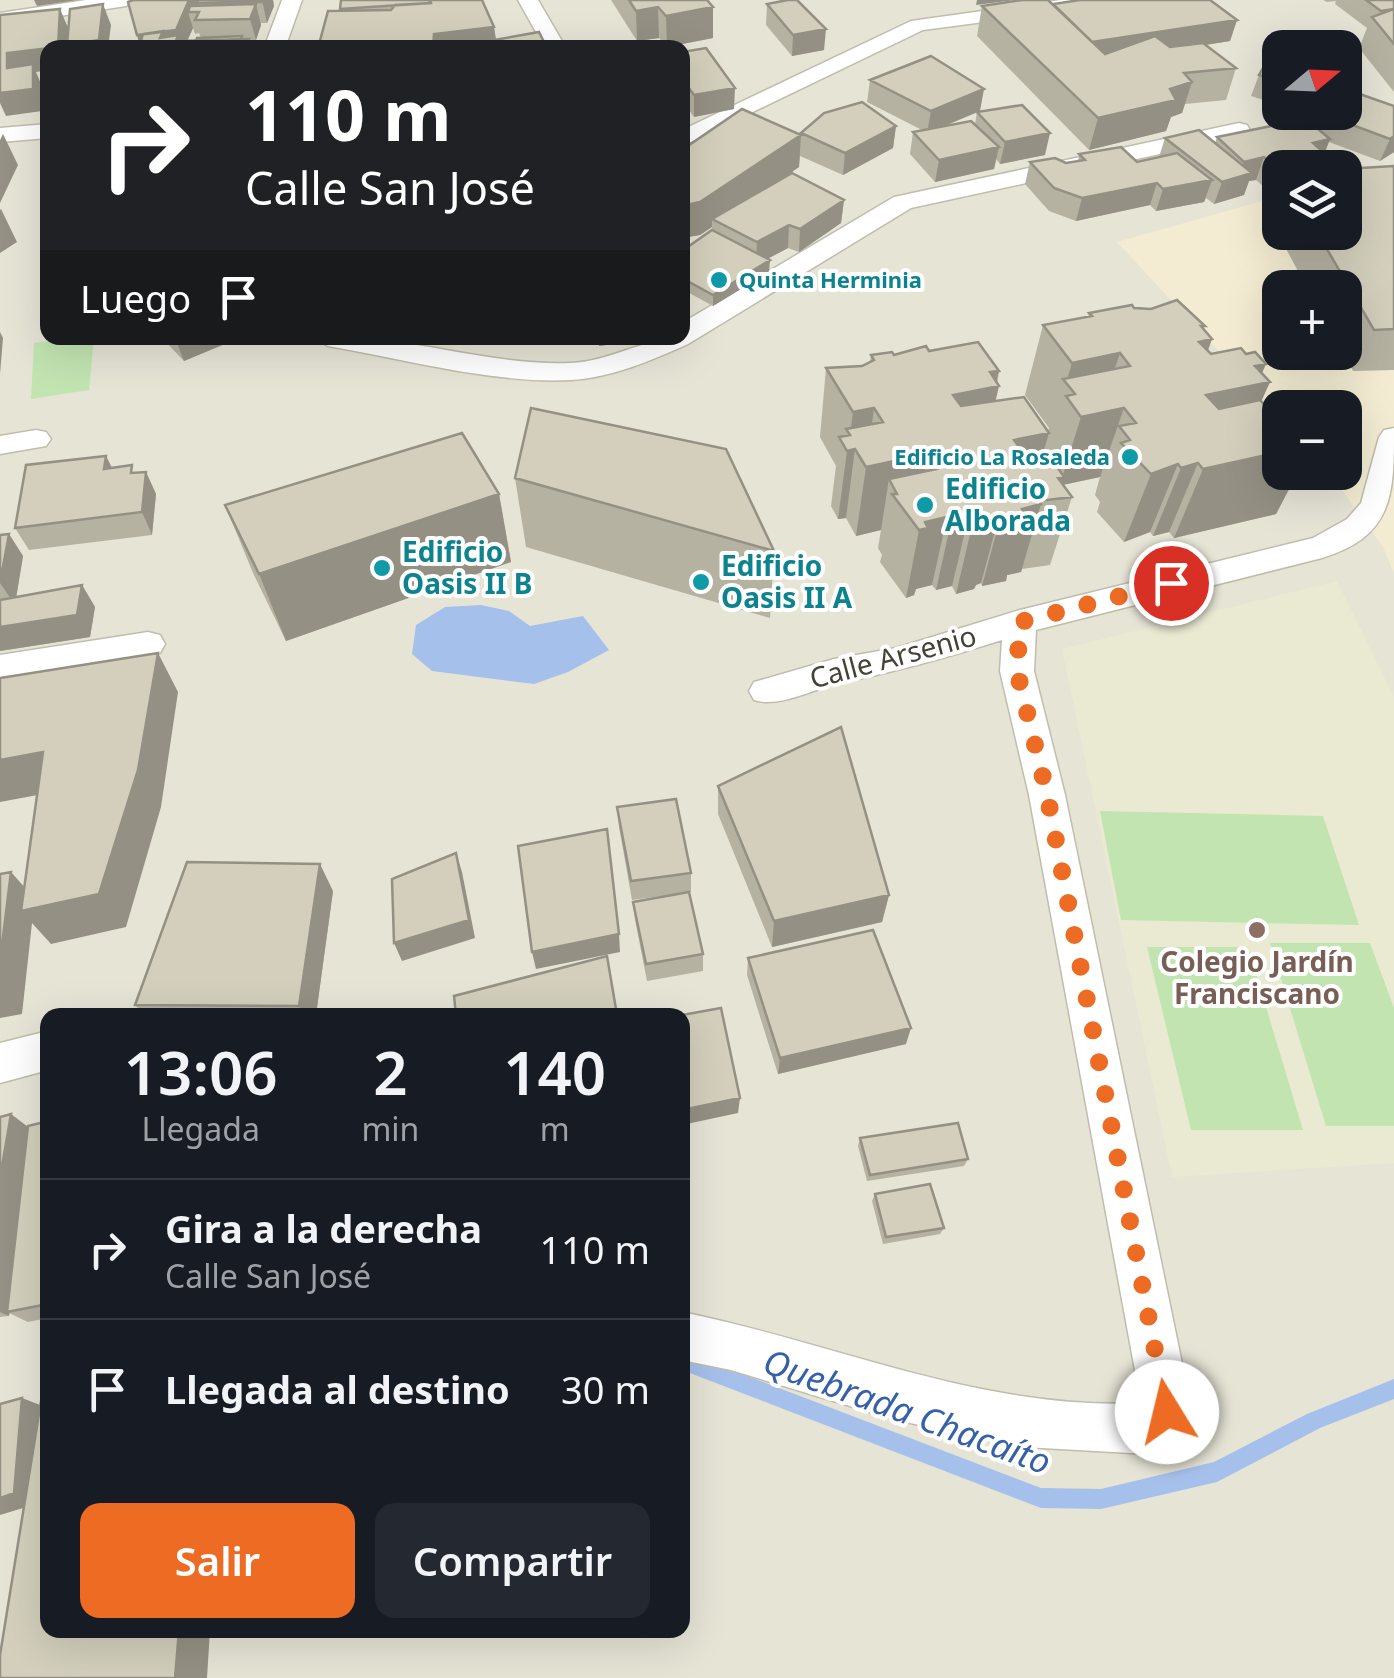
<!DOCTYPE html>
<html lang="es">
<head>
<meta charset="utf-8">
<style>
  :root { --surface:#171b24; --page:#242831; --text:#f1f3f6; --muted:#9ea1a6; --line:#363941; --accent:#ed6b22 }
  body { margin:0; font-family:"Noto Sans",sans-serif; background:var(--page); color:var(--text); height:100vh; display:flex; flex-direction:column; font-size:38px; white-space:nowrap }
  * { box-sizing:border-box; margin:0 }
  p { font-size:32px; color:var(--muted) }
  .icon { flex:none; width:55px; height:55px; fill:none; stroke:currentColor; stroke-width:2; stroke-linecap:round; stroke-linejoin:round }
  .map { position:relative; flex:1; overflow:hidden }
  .details { position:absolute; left:40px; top:1008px; width:650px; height:630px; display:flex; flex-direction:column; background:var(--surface); border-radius:20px; box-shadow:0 10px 40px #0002 }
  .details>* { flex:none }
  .banner { position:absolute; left:40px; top:40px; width:650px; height:305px; border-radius:20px; box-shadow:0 10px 40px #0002; background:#202124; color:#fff; overflow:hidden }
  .needle { width:65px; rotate:71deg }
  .buttons { position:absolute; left:1262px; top:30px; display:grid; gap:20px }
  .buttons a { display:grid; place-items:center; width:100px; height:100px; border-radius:20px; background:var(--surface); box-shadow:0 10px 40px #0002; font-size:50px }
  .pin { position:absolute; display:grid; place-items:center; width:85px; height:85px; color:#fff; margin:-42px; border:5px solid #fff; border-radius:50%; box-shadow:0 2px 10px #0007 }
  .me { position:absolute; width:110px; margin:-55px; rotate:351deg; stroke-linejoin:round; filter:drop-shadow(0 0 8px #0008) }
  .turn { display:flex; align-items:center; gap:35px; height:210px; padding:0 40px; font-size:45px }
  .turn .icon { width:130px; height:130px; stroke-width:2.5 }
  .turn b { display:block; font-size:70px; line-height:85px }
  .then { display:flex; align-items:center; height:95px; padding:0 40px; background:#0003; gap:20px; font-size:38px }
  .eta { display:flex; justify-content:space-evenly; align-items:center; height:170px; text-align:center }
  .eta b { font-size:60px; font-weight:600; line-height:70px }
  .button { display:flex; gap:20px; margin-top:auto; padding:20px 40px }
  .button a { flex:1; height:115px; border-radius:20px; background:var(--accent); color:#fff; font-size:40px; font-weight:600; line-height:115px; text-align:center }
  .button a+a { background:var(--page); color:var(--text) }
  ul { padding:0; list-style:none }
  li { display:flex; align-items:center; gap:30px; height:140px; padding:0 40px; border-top:2px solid var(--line) }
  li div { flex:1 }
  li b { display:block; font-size:38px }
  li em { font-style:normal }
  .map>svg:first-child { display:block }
</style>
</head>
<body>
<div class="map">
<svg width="1394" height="1678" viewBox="0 0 1394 1678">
  <rect width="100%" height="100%" fill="#f2f1e6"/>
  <path fill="#e6e4d5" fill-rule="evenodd" d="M0 0H1394V171L1345 182V168H1280V196L1144 236 1280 408V472H1345L1394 503V1678H0ZM48 48H682V338H48ZM1280 48H1345V112H1280ZM48 1015H682V1630H48Z"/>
  <path fill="#f3ecd2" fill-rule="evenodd" d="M1394 171V573L1383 547 1330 473 1345 472V408H1280V417L1117 242 1280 196V232H1345ZM1280 288H1345V352H1280Z"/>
  <path fill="#eae9d1" d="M1337 581 1394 697V1163L1172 1177 1062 649Z"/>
  <path fill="#c2e4b1" d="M71 338H94L89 390 31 399 34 343Z
    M1100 811 1323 816 1359 925 1121 920Z
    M1270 943H1370L1394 1008V1126H1326Z
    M1147 947H1248L1303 1130H1191Z"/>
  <path fill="#a6c0ec" d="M481 605 509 611 530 626 583 616 609 650 568 672 534 684 432 671 412 654 416 625 445 607Z"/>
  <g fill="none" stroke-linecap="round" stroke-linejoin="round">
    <path fill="#a6c0ec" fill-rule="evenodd" d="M682 1351 1041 1488 1101 1489 1214 1462 1307 1414 1394 1379V1399L1320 1428 1217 1482 1101 1509 1041 1508 682 1370Z"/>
    <defs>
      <path id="minor" d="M86 0H136L126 6 0 25V13Z
        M282 0H302L285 48H264Z
        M518 0H538L566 48H545Z
        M1061 0H1117L1107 6 923 30 682 146V130L911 21Z
        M1239 123 1247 125 1250 130 1247 135 911 208 688 344C653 360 610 378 571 380 494 384 404 359 328 346L314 338C401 332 484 366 570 363 609 362 643 338 682 338V323L894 197Z
        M48 124V138L0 142V128Z
        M1394 428C1394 494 1394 536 1322 558L1036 630 1034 671 1065 795 1192 1412C1183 1434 1171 1445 1149 1454L1024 1447 896 1420 731 1370 682 1360V1312C835 1343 983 1411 1141 1403L1029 795 1000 671 1002 640C946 658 894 672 836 684 811 690 779 708 754 700L749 691 754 682 834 659 896 648 1020 610 1313 538 1347 519 1361 503 1379 437 1384 430Z
        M36 430 46 432 51 439 46 446 0 454V436Z
        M148 632 160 635 165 644 160 653 0 681V655Z
        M48 1031V1070L0 1083V1043Z"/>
    </defs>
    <use href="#minor" stroke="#c0bdac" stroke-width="3"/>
    <use href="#minor" fill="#fff" fill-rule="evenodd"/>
  </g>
  <path fill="#b5b2a2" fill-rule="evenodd" d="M133 0H273L274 6 267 23H261V25L256 40H249L251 48H139ZM193 28 195 34 199 33 201 38 196 41H187Z
    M341 0H482L494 27 496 40 547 48H318L341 11Z
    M611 0H707L713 7V38L667 47 659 38 637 41Z
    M784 0H797L824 50 792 56 766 25 767 4Z
    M1323 0H1394V92L1359 48 1367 28 1335 4 1336 1 1327 2Z
    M982 6 1237 20 1230 41 1206 45 1236 68 1226 100 1185 104 1182 113 1171 117 1166 131 1089 150 977 36Z
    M1280 48V102L1273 103 1251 96 1259 75Z
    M682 52 734 109 694 117 682 100Z
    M870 80 980 111 945 126 975 124 977 112 1045 155 1000 164 996 159 994 169 935 182 910 154 913 132 922 130 867 102Z
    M1394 106V152L1380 161 1329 142 1325 153 1280 168V232H1345L1394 166V370L1353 371 1343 352H1345V288H1307L1267 213 1276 190 1270 192 1256 180 1249 181 1244 195 1214 204 1206 198 1204 202 1156 211 1150 205 1076 221 1049 211 1025 184 1030 162 1066 163 1078 162 1079 154 1137 162 1159 157 1165 138 1215 143 1217 137 1317 128 1323 114Z
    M896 126 893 148 843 175 800 156 799 167 784 178 844 200 841 223 799 252 788 248 767 259 769 272 713 306 682 289V251L712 230V227L700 235 682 238V150L801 135V133Z
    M1134 308 1205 326 1203 329 1212 339 1208 351 1211 354 1262 373 1261 401 1280 472H1298L1276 514 1174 538 1169 532 1153 536 1150 532 1124 542 1097 512 1100 502 1095 495 1100 477 1063 485 1072 497 1050 565 1022 569 1021 572 1007 575 1006 581 982 586 981 583 976 585 974 589 956 594 952 586 936 590 932 585 916 589 914 595 906 598 880 562 882 555 878 548 881 530 856 536 846 518 838 519 831 506 836 466 820 437 826 368 862 366 870 362 871 355H894L929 351 999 371 995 401 1048 431 1049 428 1025 395 1043 325 1088 317 1089 313Z
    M162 338H239L184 361Z
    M514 338H649V339L599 346V338L562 345Z
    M106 456 112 468 136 473 146 472 156 494 152 535 29 550 15 528Z
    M515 478 774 551 770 618 526 547Z
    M499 494 511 562 286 641 253 573 225 505Z
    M9 534 23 556 16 597 82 585 95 607 90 637 0 651V535Z
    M718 786 889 895 882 922 772 947 718 814Z
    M617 807 691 873V892L632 900 619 827Z
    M333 891 316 1015H144L135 1005Z
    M633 902 703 954V971L647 981 635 920Z
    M748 958 906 1044 778 1074 747 975Z
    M11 1114 28 1127 48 1121V1318L28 1322 9 1313V1316L0 1317V1117Z
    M860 1138 968 1159 964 1166 867 1181 858 1146Z
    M875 1194 944 1228 940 1234 883 1244 872 1201Z"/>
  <path fill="#949184" d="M34 0H78L37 6Z
    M189 0H204L197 3 200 12H188L193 28 184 48H141L137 35Z
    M262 0H273L274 6 267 23Z
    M977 0H1015L976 5Z
    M103 4 111 25 108 48H52L60 9 69 30Z
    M256 4 261 25 256 40 250 19Z
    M658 7 659 38 637 41 636 11Z
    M713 7V38L667 47 666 16Z
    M1237 20 1230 41 1077 65 1082 43Z
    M494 27 497 48H433L434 34Z
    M826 29 824 50 792 56 793 35Z
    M48 48V70L36 72 42 86V111L6 116 0 103V86L7 68V53Z
    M1192 82 1182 113 1171 117 1166 131 1089 150 1098 118Z
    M1280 85V102L1273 103Z
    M735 88 734 109 694 117V95Z
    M984 89 980 111 927 133 931 111Z
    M896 126 893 148 843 175 845 153Z
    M1050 133 1045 155 1000 164 1005 142Z
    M3 134 18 165 0 203V140Z
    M801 135 799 167 718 222 712 219V227L700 235 682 238V206Z
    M1394 136V152L1380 161 1390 139Z
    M1330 139 1322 158 1329 157 1324 168H1286L1313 143Z
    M999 147 994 169 935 182 939 160Z
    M1264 157 1256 180 1249 181 1244 195 1214 204 1222 182 1238 177 1244 162Z
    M1278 169H1280V180L1276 190 1270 192Z
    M1212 180 1204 202 1156 211 1163 189Z
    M1157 183 1150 205 1076 221 1082 198Z
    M844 200 841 223 799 252 800 229Z
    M1 209 17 242 0 253V210Z
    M789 225 788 248 756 265 757 242Z
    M770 260 769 272 713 306V295Z
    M0 332 3 338 0 374Z
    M175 338H239L184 361Z
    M561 338H649V339L599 346V338L562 345Z
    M1212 339 1185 409 1199 342Z
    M1120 353 1100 413 1124 408 1100 477 1062 485 1058 478H1062L1081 417 1075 394 1066 383 1072 363Z
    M1266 364 1257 385 1270 382 1239 451 1206 395 1255 366Z
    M999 371 995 386H999L983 455 953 395 990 372Z
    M874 408 866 467 928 454 914 523 889 479 881 530 856 536 866 467 855 449 846 518 838 519 847 451H848L853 412Z
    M1049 433 1029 501 1014 440Z
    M1280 452V472H1298L1276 514 1174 538 1203 469Z
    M106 456 117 478 104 469Z
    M1198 463 1169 532 1153 536 1181 468Z
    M1178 464 1150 532 1124 542 1151 474Z
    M146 472 156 494 152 535 142 512Z
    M499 494 511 562 286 641 259 574Z
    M1041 504 1021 572 1007 575 1006 581 982 586 1000 519 1022 509Z
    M999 516 981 583 976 585 974 589 956 594 972 526 990 518Z
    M947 517 932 585 916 589 914 595 906 598 919 530 925 522Z
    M968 519 952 586 936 590 951 522Z
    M9 534 23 556 15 605 0 583Z
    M82 585 95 607 90 637 0 651V627Z
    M158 653 178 692 161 807 126 927 51 944 32 923 22 1014 0 1018V961L11 872 35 899Z
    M43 752 70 789 0 802V760Z
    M456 853 462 872 475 938 402 961 394 943Z
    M320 864 333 891 316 1015H305L299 1006Z
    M889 895 882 922 772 947 774 921Z
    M619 934 620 952 536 969 532 952Z
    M911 1028 906 1044 778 1074 780 1058Z
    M740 1098 738 1113 682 1125V1110Z
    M11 1114 38 1135 9 1316 0 1312V1178Z
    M22 1398 48 1408 46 1501 0 1515V1498Z
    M179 1630H210L207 1678H175Z"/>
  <path fill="#d3cfbc" stroke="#949184" stroke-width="2.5" d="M133 0H189L176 30 137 35 128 2Z
    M198 0H262V2L197 3Z
    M341 0H429L430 3 340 9Z
    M430 0H482L494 27 434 34 433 48H318L328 11 391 10 395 5 431 3Z
    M629 0H707L713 7 666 16 658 7 636 11Z
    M788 0H797L826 29 793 35 767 4Z
    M1022 0H1048L1105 54 1155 36 1170 47 1203 43 1236 68 1184 73 1192 82 1170 89 1176 100 1098 118 982 6Z
    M1080 0H1210L1237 20 1092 42 1053 4Z
    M1366 0H1394V9L1381 11Z
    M103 4 99 40 67 45 70 9Z
    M256 4 250 19 195 20 199 12H188L190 6Z
    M60 9 58 47 7 53V68L33 64V89L0 93V15Z
    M1394 9V44L1372 17Z
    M163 31 160 38 178 35 176 41 249 39 245 48H139L143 34Z
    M539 32 547 48H450Z
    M242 36 241 39 196 41 197 38Z
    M1277 44 1294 48H1280V81L1259 75Z
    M706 48 735 88 694 95 682 79V52Z
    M931 56 984 89 931 111 870 80Z
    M1354 92 1394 106V136L1390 139 1323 114 1325 112H1345V98Z
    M862 102 896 126 845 153 801 133 824 113Z
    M1022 105 1050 133 1005 142 977 112Z
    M742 109 801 135 700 202 682 206V150Z
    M1306 119 1330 139 1313 143 1329 157 1280 168 1278 169 1264 157 1244 162 1217 137Z
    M971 121 999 147 939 160 913 132Z
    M1199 130 1252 173 1222 182 1165 138Z
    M1121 147 1137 162 1177 153 1212 180 1163 189 1157 183 1082 198 1054 188 1030 162 1055 158 1066 163 1085 160 1079 154Z
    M1394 166V329L1374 330 1317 232H1345V169Z
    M792 173 844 200 800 229 789 225 757 242 712 219Z
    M712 230 770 260 713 295 682 278V251Z
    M1177 300 1205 326H1201L1212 339 1199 342 1211 354 1241 348 1246 354 1255 352 1266 364 1255 366 1270 382 1206 395 1219 409 1260 400 1272 413 1280 412V452L1203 469 1198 463 1181 468 1178 464 1151 474 1121 443 1130 440 1119 426 1136 423 1124 408 1081 417 1066 396 1075 394 1063 379 1130 366 1120 353 1072 363 1043 325 1092 316 1089 313 1132 305 1134 308 1151 309Z
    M978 342 999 371 990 372 999 386 953 395 961 406 1024 397 1049 433 1014 440 1025 455 1042 452 1052 466 1056 465 1064 477 1058 478 1072 497 1039 501 1041 504 1022 509 1025 514 1000 519 999 516 990 518 992 522 972 526 968 519 951 522 947 517 925 522 928 528 919 530 892 494H897L889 479 937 469 928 454 866 467 855 449 847 451 839 437 850 435 846 429 883 422 874 408 853 412 826 368 862 366 874 360 871 355 892 352 894 355 926 346 929 351Z
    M531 408 726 449 774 551 515 478Z
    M462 433 499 494 259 574 225 505Z
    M106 456 104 469 132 465 131 473 146 472 142 512 15 528 26 465Z
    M9 534 0 583V535Z
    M82 585 77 615 0 627V600Z
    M158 653 138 770 99 894 21 911 43 752 0 760V678Z
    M841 727 889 895 774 921 718 786Z
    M676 799 691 873 631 881 617 807Z
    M607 829 619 934 532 952 518 846Z
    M456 853 469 920 394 943 392 879Z
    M187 862 320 864 299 1006 135 1005Z
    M11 872 0 961V874Z
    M689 892 703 954 646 964 633 902Z
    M873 930 911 1028 780 1058 748 958Z
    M607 956 617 1015H456L454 996Z
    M721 1008 740 1098 682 1110V1015Z
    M11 1114 0 1178V1117Z
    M48 1121V1304L7 1312 28 1126Z
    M958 1123 968 1159 870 1175 860 1138Z
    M930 1184 944 1228 886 1237 875 1194Z
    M48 1358V1630H179L175 1678H0V1655Z
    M22 1398 14 1493 0 1498V1404Z"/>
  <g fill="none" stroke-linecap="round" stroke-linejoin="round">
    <path stroke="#ed6b22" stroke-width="18" stroke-dasharray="0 32.4" d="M1167 1412 1047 794 1017 671 1020 622 1171 583"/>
  </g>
  <g fill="#0f9aa8" stroke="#fff" stroke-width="4">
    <circle cx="719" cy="280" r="10"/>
    <circle cx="1130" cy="457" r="10"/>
    <circle cx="925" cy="505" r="10"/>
    <circle cx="382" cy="568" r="10"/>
    <circle cx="701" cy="582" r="10"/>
  </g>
  <circle fill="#8d6e63" stroke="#fff" stroke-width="4" cx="1257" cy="930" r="10"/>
  <g text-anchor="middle" stroke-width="8" stroke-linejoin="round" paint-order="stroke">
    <g font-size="22" font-weight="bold" fill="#0d838f" stroke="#fff" text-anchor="start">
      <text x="739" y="288">Quinta Herminia</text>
      <text x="1110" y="465" text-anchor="end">Edificio La Rosaleda</text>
    </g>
    <g font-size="28" font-weight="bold" fill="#0d838f" stroke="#fff" text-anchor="start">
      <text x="945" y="499">Edificio<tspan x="945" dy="32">Alborada</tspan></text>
      <text x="402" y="562">Edificio<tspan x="402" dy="32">Oasis II B</tspan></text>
      <text x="721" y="576">Edificio<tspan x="721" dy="32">Oasis II A</tspan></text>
    </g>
    <g font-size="28" fill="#444236" stroke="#fff">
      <text transform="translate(893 657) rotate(-15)" y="10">Calle Arsenio</text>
    </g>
    <g font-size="28" font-weight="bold" fill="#785e54" stroke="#fff">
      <text x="1257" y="972">Colegio Jardín<tspan x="1257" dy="32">Franciscano</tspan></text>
    </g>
    <g font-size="35" font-style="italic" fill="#3660aa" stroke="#fff">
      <text transform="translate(907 1412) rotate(20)" y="12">Quebrada Chacaíto</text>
    </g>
  </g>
</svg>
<div class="buttons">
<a><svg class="needle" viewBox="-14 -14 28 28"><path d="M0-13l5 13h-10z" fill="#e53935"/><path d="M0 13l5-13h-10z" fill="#9ea1a6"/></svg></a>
<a><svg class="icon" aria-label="layers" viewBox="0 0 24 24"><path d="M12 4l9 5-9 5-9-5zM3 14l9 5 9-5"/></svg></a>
<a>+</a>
<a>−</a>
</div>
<div class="pin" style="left:1171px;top:583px;background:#d93025"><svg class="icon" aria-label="arrive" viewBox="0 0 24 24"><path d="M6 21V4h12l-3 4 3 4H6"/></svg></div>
<svg class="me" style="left:1167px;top:1412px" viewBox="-20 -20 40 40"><circle r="19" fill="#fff"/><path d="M0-13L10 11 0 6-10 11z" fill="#ed6b22"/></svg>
<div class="banner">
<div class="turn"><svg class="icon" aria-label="right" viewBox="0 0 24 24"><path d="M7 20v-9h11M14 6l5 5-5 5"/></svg><div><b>110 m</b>Calle San José</div></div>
<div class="then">Luego<svg class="icon" aria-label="arrive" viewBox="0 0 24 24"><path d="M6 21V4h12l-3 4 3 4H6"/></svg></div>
</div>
<section class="details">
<div class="eta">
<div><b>13:06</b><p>Llegada</p></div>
<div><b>2</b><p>min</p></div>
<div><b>140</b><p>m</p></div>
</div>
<ul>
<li><svg class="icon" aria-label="right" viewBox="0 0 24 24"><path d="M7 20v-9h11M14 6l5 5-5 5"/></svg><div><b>Gira a la derecha</b><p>Calle San José</p></div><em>110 m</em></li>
<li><svg class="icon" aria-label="arrive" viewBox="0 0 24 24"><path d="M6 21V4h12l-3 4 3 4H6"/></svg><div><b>Llegada al destino</b></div><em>30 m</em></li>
</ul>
<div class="button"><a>Salir</a><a>Compartir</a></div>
</section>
</div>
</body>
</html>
